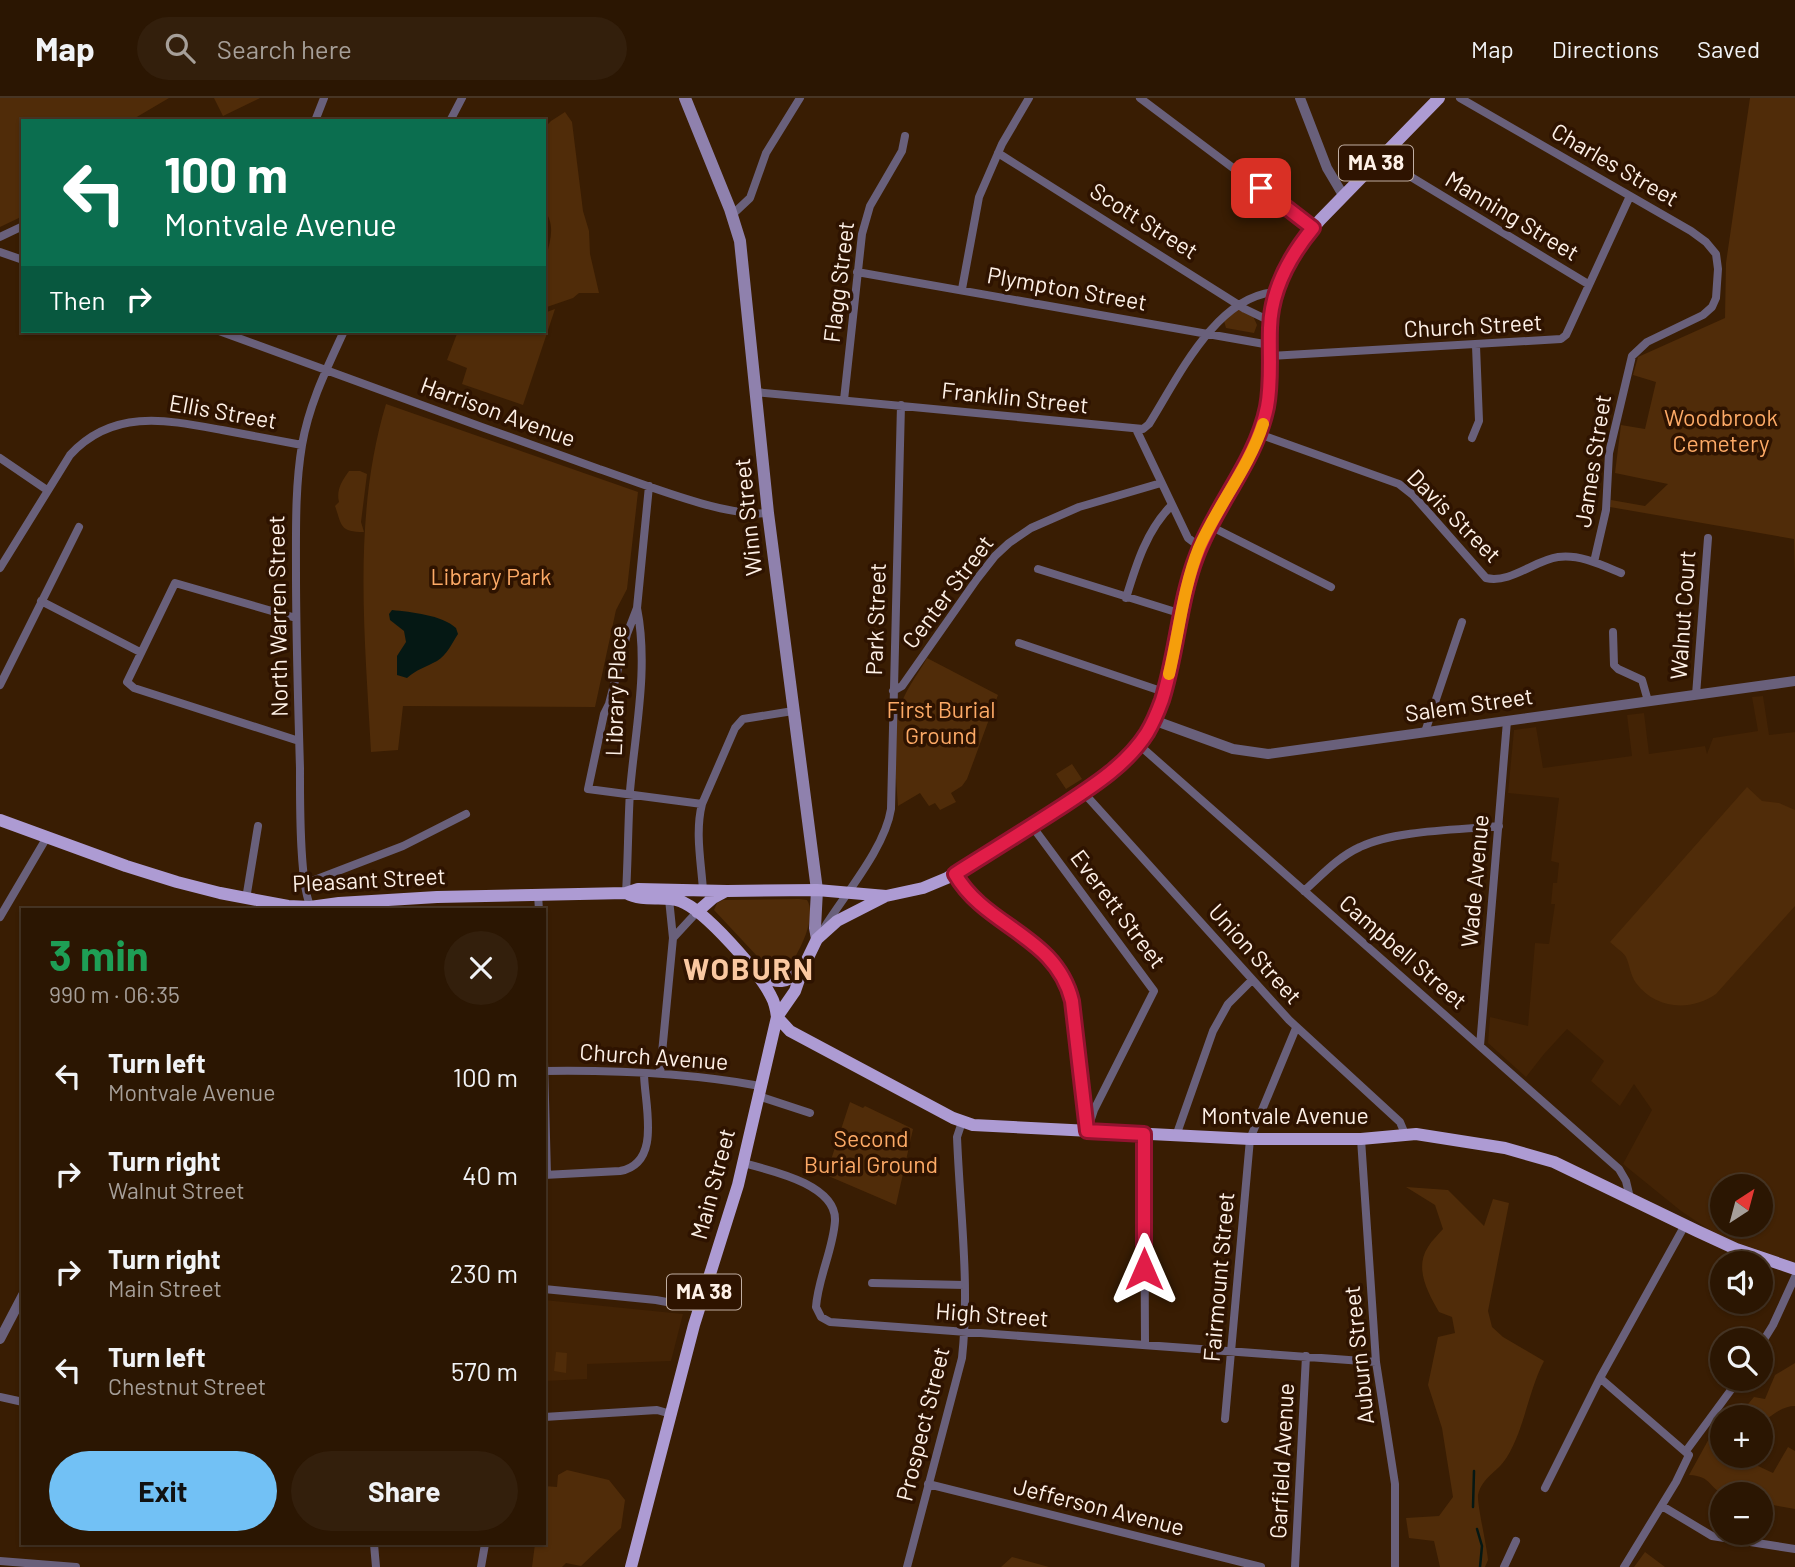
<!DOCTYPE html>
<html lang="en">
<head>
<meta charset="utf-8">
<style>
  :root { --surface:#2b1602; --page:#331f0c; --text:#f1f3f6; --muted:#a69f99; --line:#473524; --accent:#72c1f5 }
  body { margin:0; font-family:Barlow,sans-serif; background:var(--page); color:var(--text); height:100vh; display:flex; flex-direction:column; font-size:26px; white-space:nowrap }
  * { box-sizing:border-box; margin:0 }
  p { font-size:23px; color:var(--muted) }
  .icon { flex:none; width:38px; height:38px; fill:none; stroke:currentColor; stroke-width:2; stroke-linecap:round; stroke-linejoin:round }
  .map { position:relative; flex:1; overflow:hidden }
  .panel { position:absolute; left:21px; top:810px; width:525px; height:637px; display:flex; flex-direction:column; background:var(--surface); border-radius:0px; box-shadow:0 2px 5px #0004,0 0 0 2px var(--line) }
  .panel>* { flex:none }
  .banner { position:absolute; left:21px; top:21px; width:525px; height:214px; border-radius:0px; box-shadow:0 2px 5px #0004,0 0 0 2px var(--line); background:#0b6e4f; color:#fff; overflow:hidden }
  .needle { width:46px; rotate:36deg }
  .fabs { position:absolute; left:1710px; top:1076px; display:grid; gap:14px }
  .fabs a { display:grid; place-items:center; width:63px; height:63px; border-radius:50%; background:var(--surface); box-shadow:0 2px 5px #0004,0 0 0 2px var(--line); font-size:35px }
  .pin { position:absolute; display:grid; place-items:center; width:60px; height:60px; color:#fff; margin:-30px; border-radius:14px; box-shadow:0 4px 10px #0006 }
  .me { position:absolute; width:77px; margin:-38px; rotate:0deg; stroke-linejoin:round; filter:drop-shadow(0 0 5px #0008) }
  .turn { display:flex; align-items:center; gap:24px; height:147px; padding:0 28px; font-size:32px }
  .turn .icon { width:91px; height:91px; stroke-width:2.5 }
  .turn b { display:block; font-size:49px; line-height:60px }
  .then { display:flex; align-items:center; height:66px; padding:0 28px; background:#0003; gap:14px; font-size:26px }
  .round { display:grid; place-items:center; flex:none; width:74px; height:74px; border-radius:37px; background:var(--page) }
  .headline { display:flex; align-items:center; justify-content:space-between; height:119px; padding:0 28px }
  h1 { font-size:42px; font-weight:700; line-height:52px; color:#1e9e55 }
  .cta { display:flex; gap:14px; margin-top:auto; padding:14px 28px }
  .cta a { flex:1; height:80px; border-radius:42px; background:var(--accent); color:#111; font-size:28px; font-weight:700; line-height:80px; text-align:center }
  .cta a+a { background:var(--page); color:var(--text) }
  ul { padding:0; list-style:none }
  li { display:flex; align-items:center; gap:21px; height:98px; padding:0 28px }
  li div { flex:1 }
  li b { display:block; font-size:26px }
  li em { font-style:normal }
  header { display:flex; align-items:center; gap:42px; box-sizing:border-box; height:98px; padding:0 35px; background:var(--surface); border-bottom:2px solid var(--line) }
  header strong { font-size:33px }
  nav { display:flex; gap:38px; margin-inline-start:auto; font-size:24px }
  .search { width:490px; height:63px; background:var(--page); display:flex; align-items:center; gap:18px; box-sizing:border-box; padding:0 24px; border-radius:38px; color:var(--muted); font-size:26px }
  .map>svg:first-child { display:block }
</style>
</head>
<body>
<header>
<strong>Map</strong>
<div class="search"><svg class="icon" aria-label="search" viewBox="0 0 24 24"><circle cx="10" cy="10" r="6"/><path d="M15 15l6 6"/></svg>Search here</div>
<nav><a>Map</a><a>Directions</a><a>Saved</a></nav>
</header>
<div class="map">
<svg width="1795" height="1469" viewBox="0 0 1795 1469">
  <rect width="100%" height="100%" fill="#391d03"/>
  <path fill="#432305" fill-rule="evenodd" d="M1763 598 1769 637 1795 634V1165L1727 1141 1708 1131 1681 1113 1623 1066 1652 1012 1634 986 1620 1008 1591 983 1604 963 1567 931 1544 956 1526 979 1488 945 1490 919 1528 928 1535 845 1549 846 1555 806H1551L1553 785H1557L1559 765 1551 763 1559 700 1508 695 1514 632 1536 629 1543 670 1632 658 1627 617 1644 615 1649 656 1705 648 1707 656 1713 640 1758 633 1752 599ZM1722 1088H1760V1127H1722Z
    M544 1202 683 1216 671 1263 587 1266V1281L544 1283Z"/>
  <path fill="#502c09" d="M0 0H169L130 23H23V118L0 129Z
    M214 0H260L223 18Z
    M1750 0H1795V479L1794 441 1610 409 1611 402 1645 408 1668 386 1615 375 1621 327 1645 331 1656 284 1633 277 1638 259 1725 220 1726 165Z
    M565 14 572 24 583 113 589 133 590 156 599 195H579L573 200 544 210C544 197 543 184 544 171 546 151 559 130 544 112V30L551 23Z
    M555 211 523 307 462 286 467 270 447 262 458 233H544V215Z
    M1237 211 1253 218 1257 227 1254 235 1226 230 1224 223Z
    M386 306 638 394 627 491 616 512 595 609 403 608 398 652 371 654C365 538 352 419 386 306Z
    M349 373H360L367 376 361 424 364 434C339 434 342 427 335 408L339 404C336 392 342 383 349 373Z
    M927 560 998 597 967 681 962 688 951 695 956 704 940 712 935 705 929 708 920 695 898 708C896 680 892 641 899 613 903 595 918 576 927 560Z
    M1072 666 1082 681 1066 691 1056 676Z
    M1747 689 1762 703 1779 705 1795 712V808L1716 896C1690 914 1655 911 1636 885 1630 876 1630 868 1626 859 1623 854 1614 848 1610 844Z
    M799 801 807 802C819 821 795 861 784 877H776L772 874 714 812 717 805 723 802Z
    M850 1004 863 1010 865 1008 913 1031 896 1107 826 1077Z
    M1406 1089 1448 1092 1484 1128 1493 1101 1509 1105 1488 1213 1492 1229 1503 1239 1544 1263C1528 1294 1525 1329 1507 1359 1497 1375 1482 1379 1478 1397 1477 1406 1487 1449 1488 1462L1485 1469H1440L1434 1443 1409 1440 1406 1420 1439 1418 1453 1399 1442 1330 1428 1287 1438 1239 1455 1235 1452 1219 1439 1214C1428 1195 1414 1170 1428 1149 1432 1142 1438 1137 1443 1131L1435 1107Z
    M556 1254 567 1255 566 1275 554 1273Z
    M1795 1265V1308C1782 1308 1770 1318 1761 1327L1760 1320H1722V1358H1760L1761 1336 1770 1347 1758 1368 1773 1375 1788 1349 1795 1353V1411L1761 1405 1760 1396C1750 1396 1735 1399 1725 1396 1708 1391 1713 1378 1689 1377L1727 1308 1743 1312 1754 1299 1765 1301 1775 1277Z
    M567 1372 609 1382 625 1402 621 1430 581 1468 566 1465 562 1469H532L535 1446H544V1388L557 1389 558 1377Z
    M1645 1454 1665 1469H1634Z
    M1012 1459 1049 1469H1001Z"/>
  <path fill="#051814" d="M392 512C411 514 442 517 456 530L458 536C452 545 447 557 437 563 426 569 417 571 407 580L397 577V558L406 544 404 533 390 522 389 516Z"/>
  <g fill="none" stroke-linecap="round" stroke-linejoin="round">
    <path stroke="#051814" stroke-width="2.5" d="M1473 1409 1474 1373
      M1477 1431 1482 1448 1480 1469"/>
    <path stroke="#69607b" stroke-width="8" d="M1140 0 1313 130
      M1460 0 1691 133 1706 144 1716 156 1718 171 1716 200 1712 209 1703 217 1647 244 1632 258 1609 355 1606 412 1594 464
      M315 23 324 0
      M450 23 462 0
      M998 55 1245 211 1270 223
      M1382 58 1393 68 1588 186
      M733 116 750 100 766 55 800 0
      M0 139 23 128
      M0 154 23 162
      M857 174 1270 247
      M962 191 979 99 1002 46 1029 0
      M219 233C346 279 472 326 599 371 641 385 726 420 768 415
      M1270 258 1561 241 1566 237 1630 98
      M755 294 1143 331 1149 326C1178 280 1215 199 1275 194
      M844 302 862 136 870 108 902 53 905 38
      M1136 331 1188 440 1200 449
      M1259 336 1399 386 1413 397 1486 480C1510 486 1535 462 1558 459 1580 456 1602 467 1621 475
      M1472 340 1479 323 1476 248
      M0 360 47 392
      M1210 428 1331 489
      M0 470 70 357C113 310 168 322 222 332 249 337 276 342 302 347
      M1038 471 1182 516
      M1126 500C1136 467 1147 431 1172 407
      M41 503 140 554
      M637 510 649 388
      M296 520 175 485 127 584 134 590 299 643
      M1613 534 1614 567 1618 571 1642 582 1648 603
      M1019 545 1164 594
      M0 587 79 429
      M893 593 902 588 977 481 995 458 1009 445 1031 430 1079 409 1161 385
      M1696 597 1708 440
      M1425 634 1462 524
      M1138 646 1619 1071 1626 1083 1630 1100
      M1083 694 1289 922 1400 1024 1405 1036
      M1032 728 1154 893 1094 1012 1087 1033
      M955 776C985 830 1057 838 1072 903L1087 1030
      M304 786 403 748 466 716
      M703 792C701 763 695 734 702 706L735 630 743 621 793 613
      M1304 793C1322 777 1338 759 1360 749 1395 732 1459 732 1499 728
      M626 795C628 761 628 727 630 693 635 633 649 570 637 510L627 536 609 606 604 616 588 691C626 696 664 701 702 706
      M538 797 539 812
      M246 801 258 728
      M669 801 673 840
      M312 811C299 792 300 698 300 670 298 604 296 539 296 474 296 431 295 389 302 347 309 306 327 270 344 233
      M0 819 47 739
      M824 830C845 796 885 750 891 711L901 307
      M1480 948 1507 623
      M544 963 547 1077
      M545 973C617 972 689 975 760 988
      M660 976 673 840 697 814
      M758 998 810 1015
      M1144 1036 1145 1245
      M1176 1038 1213 933 1228 906 1252 882
      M1361 1041 1376 1264 1395 1386V1469
      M743 1065C769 1072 837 1086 835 1123 833 1152 818 1180 816 1209L821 1219 830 1224 1376 1264
      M544 1077 620 1073C663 1065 644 1005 644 975
      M872 1185 965 1187
      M544 1191 656 1202 699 1210
      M1760 1248 1773 1227 1795 1179
      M0 1299 23 1304
      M544 1319 657 1312 671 1316
      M1225 1321 1250 1041 1296 930
      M1686 1353 1739 1281
      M928 1386 1261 1469
      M1545 1390 1600 1280
      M1662 1408 1712 1438 1795 1451
      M374 1446 376 1469
      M0 1463 76 1469
      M481 1469 485 1446
      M907 1469 962 1260C970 1187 960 1113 957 1039L962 1024
      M1295 1469 1306 1258
      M1504 1469 1516 1443
      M1624 1469 1676 1384 1689 1357 1600 1280 1685 1127"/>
    <path stroke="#69607b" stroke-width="10" d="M1300 0 1327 70 1343 97
      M1153 622 1233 651 1268 656 1795 583
      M0 1241 23 1197"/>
    <path stroke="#8f81ad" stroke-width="12" d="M685 0 730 111 740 143 768 415 817 792 815 830 817 841"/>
    <path stroke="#ad9bd3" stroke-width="12" d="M0 722 126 768 177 784 220 795 288 808 310 809 339 805 437 799 626 795 638 791 727 793 817 792 886 798 923 790 947 780C1014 738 1133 682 1160 606 1177 557 1178 504 1197 457 1216 408 1254 366 1266 314 1272 286 1269 258 1270 230 1271 188 1293 153 1320 122L1439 0
      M626 795C644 805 663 797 680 803 705 812 759 874 771 898 775 905 776 911 777 919
      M697 814 713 800 726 793
      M758 875C776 887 788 886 802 870
      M777 919 790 933 953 1020 973 1027 1250 1041H1361L1416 1036 1505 1050 1554 1064 1697 1133 1736 1151 1795 1171
      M631 1469 694 1227 738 1087 777 919 795 893 803 870 817 841 837 823 884 799"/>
  </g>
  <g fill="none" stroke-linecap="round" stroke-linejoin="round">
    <defs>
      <path id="route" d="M1144 1171V1036L1087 1033 1072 903C1056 837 986 830 955 776 990 754 1024 733 1058 711 1090 690 1126 668 1147 635 1153 625 1158 613 1162 602 1177 555 1179 503 1197 457 1216 406 1256 363 1267 309 1272 283 1269 257 1270 230 1271 192 1289 159 1313 130L1261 90"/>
    </defs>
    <use href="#route" stroke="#92132f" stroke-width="18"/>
    <use href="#route" stroke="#e11d48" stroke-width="12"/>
    <path stroke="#f59e0b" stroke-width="12" d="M1169 576C1179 534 1183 490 1199 450 1217 408 1249 370 1263 326"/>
  </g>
  <g text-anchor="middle" stroke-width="7" stroke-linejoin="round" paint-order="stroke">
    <g fill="#2e1300" stroke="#c0aea2" stroke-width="2">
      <rect x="1339" y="47.5" width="74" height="35" rx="5"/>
      <rect x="667" y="1176.5" width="74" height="35" rx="5"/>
    </g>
    <g font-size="21" font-weight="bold" fill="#fef1e7">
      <text x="1376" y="72">MA 38</text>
      <text x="704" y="1201">MA 38</text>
    </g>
    <g font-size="23" fill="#fef1e7" stroke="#2e1300">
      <text transform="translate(1615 67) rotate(30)" y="8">Charles Street</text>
      <text transform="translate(1512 118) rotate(31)" y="8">Manning Street</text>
      <text transform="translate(1144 123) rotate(32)" y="8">Scott Street</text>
      <text transform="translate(839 184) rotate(-83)" y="8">Flagg Street</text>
      <text transform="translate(1067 191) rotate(10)" y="8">Plympton Street</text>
      <text transform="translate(1473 228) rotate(-3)" y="8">Church Street</text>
      <text transform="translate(1015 300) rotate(6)" y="8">Franklin Street</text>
      <text transform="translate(223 314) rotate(10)" y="8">Ellis Street</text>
      <text transform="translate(498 314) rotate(20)" y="8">Harrison Avenue</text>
      <text transform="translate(1593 363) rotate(-81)" y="8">James Street</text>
      <text transform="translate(1454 418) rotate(45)" y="8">Davis Street</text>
      <text transform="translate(748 419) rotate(-96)" y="8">Winn Street</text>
      <text transform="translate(948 494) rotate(-53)" y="8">Center Street</text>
      <text transform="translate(1683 517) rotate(-86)" y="8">Walnut Court</text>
      <text transform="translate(278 518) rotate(-91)" y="8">North Warren Street</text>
      <text transform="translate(876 521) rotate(-88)" y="8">Park Street</text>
      <text transform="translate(616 593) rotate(-88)" y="8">Library Place</text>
      <text transform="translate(1469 607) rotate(-8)" y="8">Salem Street</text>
      <text transform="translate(369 782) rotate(-3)" y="8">Pleasant Street</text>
      <text transform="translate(1475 783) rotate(-85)" y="8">Wade Avenue</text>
      <text transform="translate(1118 811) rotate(53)" y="8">Everett Street</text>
      <text transform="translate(1403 854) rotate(41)" y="8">Campbell Street</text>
      <text transform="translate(1255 856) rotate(48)" y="8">Union Street</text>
      <text transform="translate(654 959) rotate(4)" y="8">Church Avenue</text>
      <text x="1285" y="1026">Montvale Avenue</text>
      <text transform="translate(713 1086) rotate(-75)" y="8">Main Street</text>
      <text transform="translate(1219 1179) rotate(-85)" y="8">Fairmount Street</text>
      <text transform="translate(992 1217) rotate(4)" y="8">High Street</text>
      <text transform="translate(1359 1257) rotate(-96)" y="8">Auburn Street</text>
      <text transform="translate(923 1326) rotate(-76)" y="8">Prospect Street</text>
      <text transform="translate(1282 1363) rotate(-87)" y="8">Garfield Avenue</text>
      <text transform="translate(1099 1409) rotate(14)" y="8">Jefferson Avenue</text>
    </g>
    <g font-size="23" fill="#fdaa66" stroke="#2e1300">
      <text x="1721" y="328">Woodbrook<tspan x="1721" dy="26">Cemetery</tspan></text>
      <text x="491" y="487">Library Park</text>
      <text x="941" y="620">First Burial<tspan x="941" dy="26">Ground</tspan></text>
      <text x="871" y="1049">Second<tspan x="871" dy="26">Burial Ground</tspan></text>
    </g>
    <g font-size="30" font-weight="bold" letter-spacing="2" fill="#fac8a1" stroke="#2e1300">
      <text x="749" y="882">WOBURN</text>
    </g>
  </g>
</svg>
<div class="fabs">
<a><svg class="needle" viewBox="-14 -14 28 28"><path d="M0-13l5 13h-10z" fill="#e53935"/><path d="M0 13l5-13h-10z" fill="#a69f99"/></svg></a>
<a><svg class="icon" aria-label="sound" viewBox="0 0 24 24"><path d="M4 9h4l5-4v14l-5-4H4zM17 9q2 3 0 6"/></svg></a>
<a><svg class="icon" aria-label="search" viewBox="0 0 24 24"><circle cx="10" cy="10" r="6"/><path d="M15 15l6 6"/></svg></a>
<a>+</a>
<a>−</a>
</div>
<div class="pin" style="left:1261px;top:90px;background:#d93025"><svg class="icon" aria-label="arrive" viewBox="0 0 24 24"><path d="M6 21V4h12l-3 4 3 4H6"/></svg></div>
<svg class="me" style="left:1144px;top:1171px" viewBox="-20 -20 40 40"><path d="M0-17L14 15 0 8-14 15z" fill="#e11d48" stroke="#fff" stroke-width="4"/></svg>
<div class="banner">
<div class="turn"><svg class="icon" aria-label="left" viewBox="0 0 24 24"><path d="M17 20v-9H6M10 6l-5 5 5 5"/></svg><div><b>100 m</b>Montvale Avenue</div></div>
<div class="then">Then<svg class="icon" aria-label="right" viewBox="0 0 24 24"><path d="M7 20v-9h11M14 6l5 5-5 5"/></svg></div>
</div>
<section class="panel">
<div class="headline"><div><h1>3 min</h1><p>990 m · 06:35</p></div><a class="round"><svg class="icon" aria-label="close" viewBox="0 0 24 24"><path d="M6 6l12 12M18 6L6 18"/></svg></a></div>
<ul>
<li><svg class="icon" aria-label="left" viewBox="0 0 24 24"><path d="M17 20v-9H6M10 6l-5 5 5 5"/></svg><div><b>Turn left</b><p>Montvale Avenue</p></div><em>100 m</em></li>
<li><svg class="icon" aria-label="right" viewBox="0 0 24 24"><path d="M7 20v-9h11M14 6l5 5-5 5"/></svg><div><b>Turn right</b><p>Walnut Street</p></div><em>40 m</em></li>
<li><svg class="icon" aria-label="right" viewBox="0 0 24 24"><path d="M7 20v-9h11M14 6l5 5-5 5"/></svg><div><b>Turn right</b><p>Main Street</p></div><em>230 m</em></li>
<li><svg class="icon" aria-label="left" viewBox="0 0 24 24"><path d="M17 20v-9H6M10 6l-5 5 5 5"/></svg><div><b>Turn left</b><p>Chestnut Street</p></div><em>570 m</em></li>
</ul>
<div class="cta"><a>Exit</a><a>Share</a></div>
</section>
</div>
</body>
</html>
